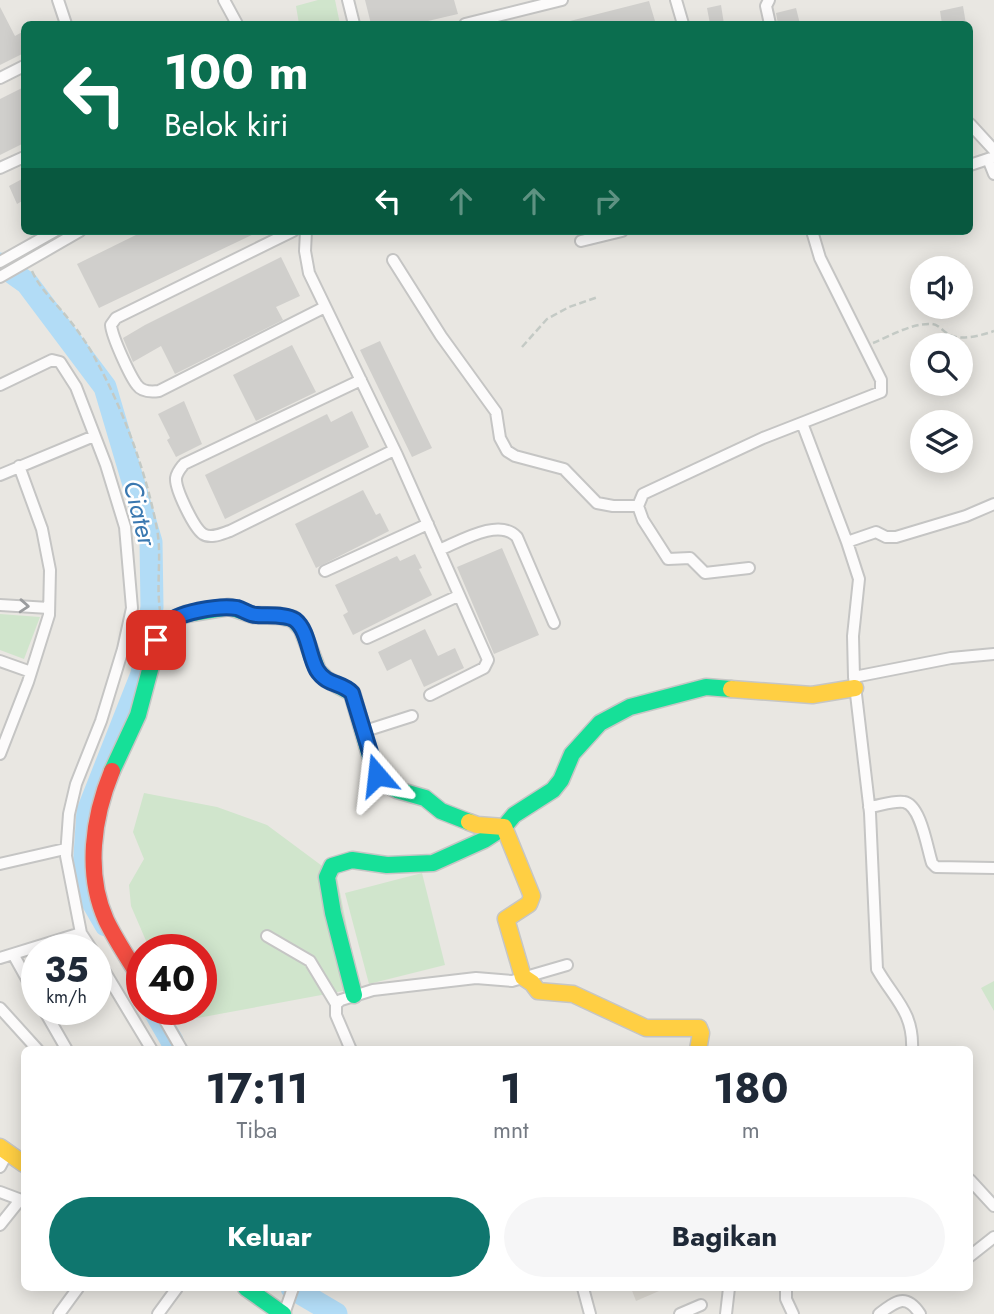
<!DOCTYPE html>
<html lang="id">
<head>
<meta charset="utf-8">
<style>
  :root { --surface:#fff; --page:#f6f6f7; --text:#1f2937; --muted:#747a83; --accent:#0f766e }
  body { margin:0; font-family:Jost,sans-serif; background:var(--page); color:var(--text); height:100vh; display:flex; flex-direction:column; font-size:26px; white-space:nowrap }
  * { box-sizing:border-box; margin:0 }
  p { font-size:23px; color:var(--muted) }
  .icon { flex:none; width:38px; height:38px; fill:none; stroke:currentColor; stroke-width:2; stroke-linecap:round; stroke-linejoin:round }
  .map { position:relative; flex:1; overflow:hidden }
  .sheet { position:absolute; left:21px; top:1046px; width:952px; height:245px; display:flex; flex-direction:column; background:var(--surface); border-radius:10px; box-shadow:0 4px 18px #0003 }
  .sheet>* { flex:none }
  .banner { position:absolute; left:21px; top:21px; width:952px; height:214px; border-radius:10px; box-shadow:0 4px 18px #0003; background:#0b6e4f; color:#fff; overflow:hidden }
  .controls { position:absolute; left:910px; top:256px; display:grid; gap:14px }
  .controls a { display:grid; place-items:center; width:63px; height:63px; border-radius:50%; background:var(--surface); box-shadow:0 4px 18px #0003; font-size:35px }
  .speed { position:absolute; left:21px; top:934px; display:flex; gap:14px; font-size:35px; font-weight:700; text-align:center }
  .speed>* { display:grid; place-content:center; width:91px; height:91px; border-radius:50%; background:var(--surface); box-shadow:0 4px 18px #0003; line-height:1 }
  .speed small { font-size:18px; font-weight:400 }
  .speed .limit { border:10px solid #d22; background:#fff; color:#111 }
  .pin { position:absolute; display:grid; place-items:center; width:60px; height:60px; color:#fff; margin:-30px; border-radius:14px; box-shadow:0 4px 10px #0006 }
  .me { position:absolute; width:77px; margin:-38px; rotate:343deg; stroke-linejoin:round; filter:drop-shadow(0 0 5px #0008) }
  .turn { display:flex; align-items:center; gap:24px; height:147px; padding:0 28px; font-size:32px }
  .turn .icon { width:91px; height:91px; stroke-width:2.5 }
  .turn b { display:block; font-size:49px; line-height:60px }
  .lanes { display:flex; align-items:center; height:66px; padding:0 28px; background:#0003; justify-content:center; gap:35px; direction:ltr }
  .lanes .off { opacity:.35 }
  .eta { display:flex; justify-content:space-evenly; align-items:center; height:119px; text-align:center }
  .eta b { font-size:42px; font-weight:700; line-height:49px }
  .cta { display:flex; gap:14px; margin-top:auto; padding:14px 28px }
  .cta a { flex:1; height:80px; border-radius:42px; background:var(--accent); color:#fff; font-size:28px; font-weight:700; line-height:80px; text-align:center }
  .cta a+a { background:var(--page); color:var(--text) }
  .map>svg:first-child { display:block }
</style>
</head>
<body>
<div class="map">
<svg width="994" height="1314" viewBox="0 0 994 1314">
  <rect width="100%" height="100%" fill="#e9e7e2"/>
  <path fill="#dbd8d1" d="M631 1288H666L636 1301Z"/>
  <path fill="#d0e5cc" d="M318 0H335L340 24H299L296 6Z
    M0 614 40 617 24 659 0 650Z
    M144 793 217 807 267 825 337 877 359 988 187 1020 182 1010H201V950H150L131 906 129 885 144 859 133 832Z
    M422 873 445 965 369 984 345 893Z
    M994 981V1011L981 988Z"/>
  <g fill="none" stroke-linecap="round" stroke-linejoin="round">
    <path stroke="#b2dcf6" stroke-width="23" d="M0 264 27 283 105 387 151 542 152 607 142 674 88 811 83 885 106 925
      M154 1010 172 1041 174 1050
      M292 1288 336 1314"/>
  </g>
  <path fill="#d0cfcc" d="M365 0H454L458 14 415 24H371Z
    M649 1 655 21 641 24H571L570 21Z
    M721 5 724 24H710L707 8Z
    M963 6 966 24H942L940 11Z
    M0 7 15 36 24 31V53L0 65Z
    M796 8 800 24H778L776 13Z
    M24 87V143L0 155V99Z
    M24 178V200L17 204 9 186Z
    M144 231H260L99 308 77 264Z
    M281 257 300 296 276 307 283 320 175 374 161 346 133 362 123 338 145 325Z
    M380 341 432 448 412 457 360 350Z
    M292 345 316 392 256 421 233 375Z
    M184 401 202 444 176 457 167 440 170 438 158 414Z
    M352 411 369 447 225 519 205 475 327 414 331 422Z
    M363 490 376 515 380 513 389 531 316 568 295 524Z
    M502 548 539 635 494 654 457 567Z
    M415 554 422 568 419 569 432 595 353 635 343 615 348 612 335 585 397 556 400 561Z
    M425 629 438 656 455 648 464 668 424 687 411 659 387 671 378 652Z"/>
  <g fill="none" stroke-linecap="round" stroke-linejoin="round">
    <defs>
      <path id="street" d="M58 0 66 24
        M224 0 237 24
        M348 0 354 24
        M676 0 683 24
        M769 0 766 6 770 24
        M465 24 562 0
        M0 78 24 66
        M970 124 994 150
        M988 159 994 174
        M970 165 994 157
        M0 168 24 157
        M293 231 116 318 111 325C112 337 130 376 137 385 142 392 152 392 159 391L325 307
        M306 231 305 251 309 273 397 455 488 660 484 668 430 695
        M581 241 622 231
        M393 260 441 336 496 412 500 438 507 451 515 456 564 469 597 503 613 506H638
        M0 262 55 231
        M0 277 80 231
        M361 380 184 464C180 469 177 472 176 478 175 489 194 528 203 534 211 539 221 534 230 531L394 450
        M0 385 52 360 60 362 76 387 106 465 125 527 132 608 123 649 101 721 76 784 69 814 66 856 81 933 92 950
        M802 423 847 542 859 579 853 636 854 677 870 813 877 969C894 999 914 1012 912 1050
        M0 475 94 436
        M847 542 876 532 886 537H896L966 516 994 504
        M439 550C459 542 499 517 517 537L554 623
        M749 568 705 573 690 558 668 559 643 520 638 506 643 494 763 438 881 392V380L820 258 812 231
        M325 571 428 524
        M0 605 49 608
        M367 638 458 596
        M0 661 31 672
        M854 677 951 658 994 654
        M365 731 412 716
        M0 754 28 682 49 615 50 570 42 529 19 466
        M869 807C879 806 894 800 904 802 921 805 927 848 932 863L936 867 994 868
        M0 864 65 849
        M267 936 310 961 313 966 336 1004V1015L351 1050
        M13 954 37 997
        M96 957 152 1050
        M0 958 81 933
        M336 1004 341 1000 373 990 476 978 512 981 567 965
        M0 1008 38 1050
        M44 1010 67 1050
        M159 1010 182 1050
        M0 1167 8 1152
        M970 1180 994 1206
        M0 1192 24 1201
        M0 1225 20 1200
        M970 1256 994 1237
        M583 1288 590 1314
        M786 1288V1299L793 1314
        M59 1314 78 1288
        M158 1314 177 1288
        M284 1314 293 1288
        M680 1314 701 1305
        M726 1314 729 1288
        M879 1314C896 1301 906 1293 920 1314"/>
      <path id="fast" d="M112 771 138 715 159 636 168 622 186 614 229 607 253 615 280 616 293 619 302 629 318 671 326 679 352 693 370 756 382 782 397 790 425 798 441 811 469 822
        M354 995 333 913 327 877 332 866 352 860 387 865 433 863 484 840 504 827 514 815 553 790 561 780 572 754 600 723 630 707 706 687 731 689
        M246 1288 283 1314"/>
      <path id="slow" d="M731 689 812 695 855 688
        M469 822 477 825 504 827 532 896 529 904 506 919 523 977 532 983 538 991 573 994 646 1028H699L701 1033 698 1050
        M0 1147 24 1164"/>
      <path id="jam" d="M112 771C93 817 85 873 106 920 116 941 130 961 142 981"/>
    </defs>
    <use href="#street" stroke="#c5c5c4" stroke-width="14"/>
    <use href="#fast" stroke="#c6c6c5" stroke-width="19"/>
    <use href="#slow" stroke="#c6c6c5" stroke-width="19"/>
    <use href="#jam" stroke="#c6c6c5" stroke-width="19"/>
    <path stroke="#c4cac5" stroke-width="2.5" stroke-dasharray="7 3.5" stroke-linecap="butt" d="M32 271C41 291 58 305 71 322 81 335 90 348 97 362 124 411 147 475 157 529 162 556 156 583 160 610
      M873 343C890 336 912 323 931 324 939 324 943 332 950 335 961 341 983 335 994 331
      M522 347 547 319 569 307 598 297"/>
    <use href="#street" stroke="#fcfbfb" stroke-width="10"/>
    <use href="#fast" stroke="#16e098" stroke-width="16"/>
    <use href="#slow" stroke="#ffcf43" stroke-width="16"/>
    <use href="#jam" stroke="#f24e42" stroke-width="16"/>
  </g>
  <defs><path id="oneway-chevron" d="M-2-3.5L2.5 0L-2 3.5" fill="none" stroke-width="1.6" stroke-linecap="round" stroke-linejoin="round" transform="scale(1.75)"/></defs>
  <use stroke="#9a9c9e" href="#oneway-chevron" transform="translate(24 606) rotate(4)"/>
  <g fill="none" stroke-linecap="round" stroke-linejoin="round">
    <defs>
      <path id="route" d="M156 640C159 635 161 629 164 626 176 612 220 605 237 608 244 610 249 615 257 615 268 616 286 614 295 620 308 630 309 656 317 670 327 686 342 682 352 693L377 775"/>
    </defs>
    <use href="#route" stroke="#114b97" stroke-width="18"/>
    <use href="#route" stroke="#1a73e8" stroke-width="12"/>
  </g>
  <g text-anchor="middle" stroke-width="5" stroke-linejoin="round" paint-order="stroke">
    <g font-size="26" font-style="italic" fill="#3a78b0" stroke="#fff">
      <text transform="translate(140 513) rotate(76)" y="9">Ciater</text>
    </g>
  </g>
</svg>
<div class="controls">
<a><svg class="icon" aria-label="sound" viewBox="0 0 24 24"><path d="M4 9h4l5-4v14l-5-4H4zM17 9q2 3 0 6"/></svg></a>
<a><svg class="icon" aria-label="search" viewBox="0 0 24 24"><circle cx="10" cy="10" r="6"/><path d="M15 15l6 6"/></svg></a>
<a><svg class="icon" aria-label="layers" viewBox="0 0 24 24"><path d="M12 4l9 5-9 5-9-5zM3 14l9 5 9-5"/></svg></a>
</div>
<div class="speed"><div>35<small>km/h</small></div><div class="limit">40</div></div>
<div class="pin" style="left:156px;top:640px;background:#d93025"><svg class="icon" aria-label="arrive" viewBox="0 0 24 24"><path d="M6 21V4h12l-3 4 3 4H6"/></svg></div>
<svg class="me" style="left:377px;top:775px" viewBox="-20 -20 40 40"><path d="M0-17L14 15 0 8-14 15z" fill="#1a73e8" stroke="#fff" stroke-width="4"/></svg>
<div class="banner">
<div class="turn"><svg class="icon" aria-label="left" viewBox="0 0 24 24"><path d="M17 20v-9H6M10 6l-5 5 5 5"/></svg><div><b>100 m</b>Belok kiri</div></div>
<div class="lanes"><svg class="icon" aria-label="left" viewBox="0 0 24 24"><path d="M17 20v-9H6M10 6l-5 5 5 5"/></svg><svg class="icon off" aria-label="ahead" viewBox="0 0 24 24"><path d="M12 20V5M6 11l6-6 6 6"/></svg><svg class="icon off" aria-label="ahead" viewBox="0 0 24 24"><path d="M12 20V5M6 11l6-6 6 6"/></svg><svg class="icon off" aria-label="right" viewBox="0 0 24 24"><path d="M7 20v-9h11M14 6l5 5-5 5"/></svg></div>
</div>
<section class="sheet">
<div class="eta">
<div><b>17:11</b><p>Tiba</p></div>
<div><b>1</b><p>mnt</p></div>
<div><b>180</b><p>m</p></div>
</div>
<div class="cta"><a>Keluar</a><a>Bagikan</a></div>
</section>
</div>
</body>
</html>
